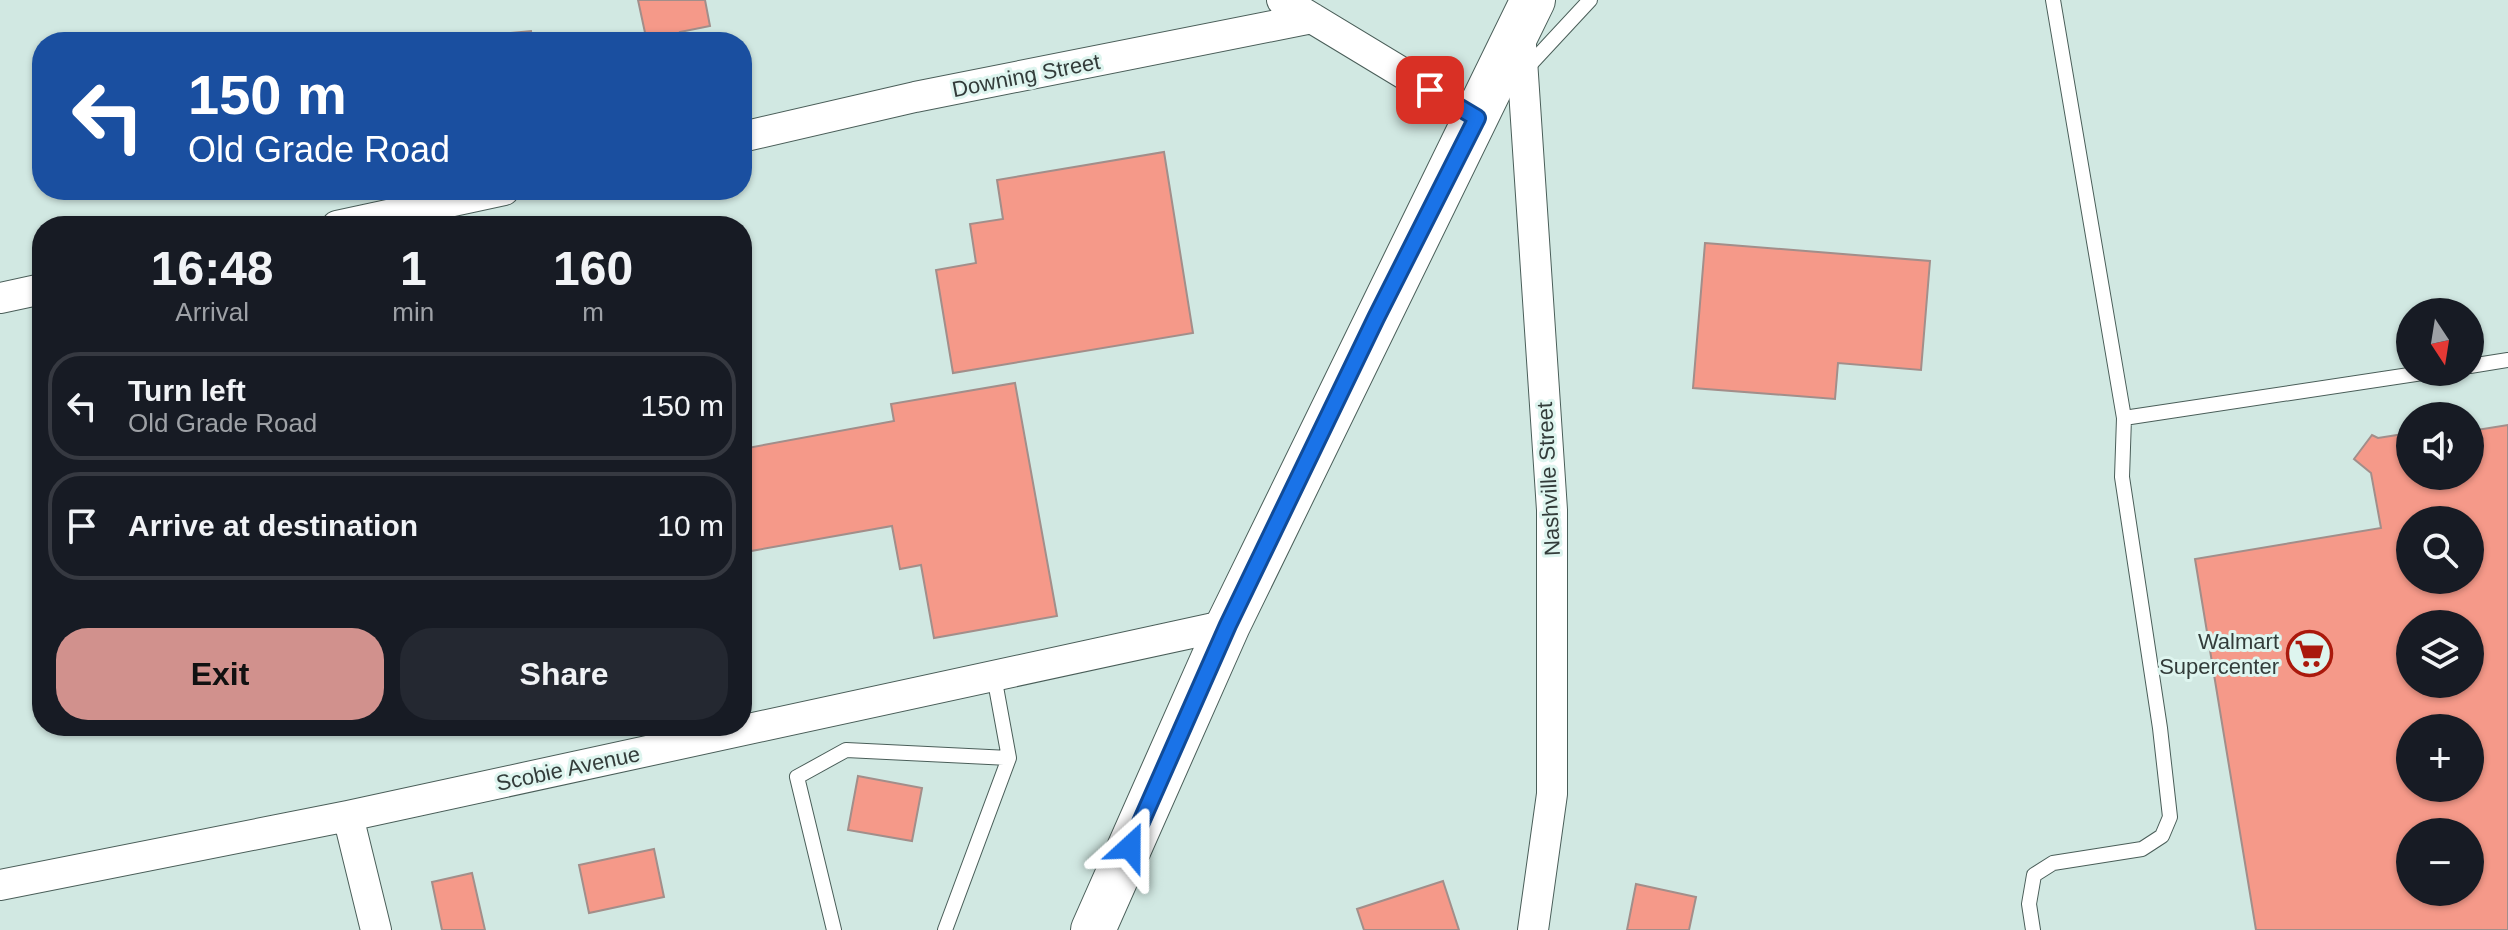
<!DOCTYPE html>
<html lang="en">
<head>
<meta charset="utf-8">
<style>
  :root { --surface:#171b24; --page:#242831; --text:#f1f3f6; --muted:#9ea1a6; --line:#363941; --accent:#d1918d }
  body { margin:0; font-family:Arial,sans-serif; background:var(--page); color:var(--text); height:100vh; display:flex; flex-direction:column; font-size:30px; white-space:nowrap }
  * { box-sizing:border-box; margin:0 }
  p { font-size:26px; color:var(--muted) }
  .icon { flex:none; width:44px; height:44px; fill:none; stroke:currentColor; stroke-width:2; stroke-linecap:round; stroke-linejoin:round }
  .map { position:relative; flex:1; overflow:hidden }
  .details { position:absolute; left:32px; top:216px; width:720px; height:520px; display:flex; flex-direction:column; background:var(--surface); border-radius:32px; box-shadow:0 2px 6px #0004 }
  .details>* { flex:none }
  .top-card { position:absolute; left:32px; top:32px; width:720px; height:168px; border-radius:32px; box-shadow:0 2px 6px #0004; background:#1a4fa0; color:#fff; overflow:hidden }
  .needle { width:52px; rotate:168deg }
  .buttons { position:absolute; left:2396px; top:298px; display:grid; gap:16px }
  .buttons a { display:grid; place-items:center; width:88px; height:88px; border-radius:50%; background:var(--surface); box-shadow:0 2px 6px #0004; font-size:40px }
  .pin { position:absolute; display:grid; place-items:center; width:68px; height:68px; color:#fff; margin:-34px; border-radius:16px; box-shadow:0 4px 12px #0006 }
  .me { position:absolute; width:88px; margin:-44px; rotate:24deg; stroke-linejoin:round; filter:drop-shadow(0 0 6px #0008) }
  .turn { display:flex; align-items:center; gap:28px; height:168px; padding:0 24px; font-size:36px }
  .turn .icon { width:104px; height:104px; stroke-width:2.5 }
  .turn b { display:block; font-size:56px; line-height:68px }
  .eta { display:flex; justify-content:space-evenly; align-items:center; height:136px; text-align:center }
  .eta b { font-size:48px; font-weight:700; line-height:56px }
  .button { display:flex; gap:16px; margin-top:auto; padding:16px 24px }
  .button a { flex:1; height:92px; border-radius:32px; background:var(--accent); color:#111; font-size:32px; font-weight:700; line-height:92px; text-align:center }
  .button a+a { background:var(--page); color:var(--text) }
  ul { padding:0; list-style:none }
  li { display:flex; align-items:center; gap:24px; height:108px; margin:0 16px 12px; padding:0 8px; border:4px solid var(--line); border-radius:32px }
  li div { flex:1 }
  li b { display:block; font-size:30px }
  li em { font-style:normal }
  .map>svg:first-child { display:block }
</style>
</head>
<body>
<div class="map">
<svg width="2508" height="930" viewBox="0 0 2508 930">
  <rect width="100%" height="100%" fill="#d1e8e2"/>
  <path fill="#f59989" stroke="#a28e8a" stroke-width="2" fill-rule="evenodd" d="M638 0H705L710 26 680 32 683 42H647Z
    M531 31 532 42H468L467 37Z
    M1164 152 1193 333 953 373 936 270 976 263 970 224 1003 219 997 180Z
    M1705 243 1930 261 1921 370 1838 363 1835 399 1693 388Z
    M1015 383 1057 616 934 638 921 565 900 569 892 526 751 551 742 503V449L894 421 891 404Z
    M2508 425V930H2256L2195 559 2381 528 2371 473 2354 459 2372 435 2378 438 2410 433V476H2470V431ZM2410 520H2470V580H2410ZM2410 624H2470V684H2410ZM2410 728H2470V788H2410ZM2410 832H2470V892H2410Z
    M858 776 922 788 912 841 848 830Z
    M654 849 664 897 589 913 579 865Z
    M472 873 485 930H442L432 882Z
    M1443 881 1459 930H1364L1357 909Z
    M1636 884 1696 897 1689 930H1627Z"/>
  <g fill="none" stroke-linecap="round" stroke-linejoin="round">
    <defs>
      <path id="lane" d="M2053 0 2124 418 2429 372
        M1525 70 1590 0
        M2470 366 2508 360
        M834 930 797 777 846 750 1009 758
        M945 930 1009 758 994 676
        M2033 930 2029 904 2034 875 2053 863 2142 849 2162 836 2170 817 2160 728 2122 477 2124 418"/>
      <path id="street" d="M1282 0 1477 118
        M1520 30 1552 510V794L1533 930
        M742 137 915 97 1312 18
        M337 226 504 190
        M0 298 42 289
        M348 816 376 930
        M0 885 348 816 1228 625"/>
      <path id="primary" d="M1093 930 1228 625 1533 0"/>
    </defs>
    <use href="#lane" stroke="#4a5e59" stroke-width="16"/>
    <use href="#street" stroke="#4a5e59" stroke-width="32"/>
    <use href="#primary" stroke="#4a5e59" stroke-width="46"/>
    <use href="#lane" stroke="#fff" stroke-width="14"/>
    <use href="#street" stroke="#fff" stroke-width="30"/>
    <use href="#primary" stroke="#fff" stroke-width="44"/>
  </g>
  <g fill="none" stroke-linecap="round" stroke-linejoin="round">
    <defs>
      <path id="route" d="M1130 847 1228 625 1376 318 1477 118 1430 90"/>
    </defs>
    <use href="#route" stroke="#114b97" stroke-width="20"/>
    <use href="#route" stroke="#1a73e8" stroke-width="14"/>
  </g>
  <defs>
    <symbol id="supermarket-ring" viewBox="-11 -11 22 22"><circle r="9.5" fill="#def5ef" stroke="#aa190c" stroke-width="1.5"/><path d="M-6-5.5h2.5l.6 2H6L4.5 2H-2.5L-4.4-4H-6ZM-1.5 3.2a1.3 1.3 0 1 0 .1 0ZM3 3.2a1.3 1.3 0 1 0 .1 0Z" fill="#aa190c"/></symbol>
  </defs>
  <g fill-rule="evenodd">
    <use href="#supermarket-ring" x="2284" y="628" width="51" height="51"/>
  </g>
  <g text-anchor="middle" stroke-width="6" stroke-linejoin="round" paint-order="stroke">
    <g font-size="22" fill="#333c3a" stroke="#def5ef">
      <text transform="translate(1026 75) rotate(-11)" y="8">Downing Street</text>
      <text transform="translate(1548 479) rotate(-93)" y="8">Nashville Street</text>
      <text transform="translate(568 768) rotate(-12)" y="8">Scobie Avenue</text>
    </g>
    <g font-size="22" fill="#333c3a" stroke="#def5ef" text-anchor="end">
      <text x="2279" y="649">Walmart<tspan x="2279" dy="25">Supercenter</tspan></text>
    </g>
  </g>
</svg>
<div class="buttons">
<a><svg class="needle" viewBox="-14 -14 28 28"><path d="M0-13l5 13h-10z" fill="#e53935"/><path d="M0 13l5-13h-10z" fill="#9ea1a6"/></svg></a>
<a><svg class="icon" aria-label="sound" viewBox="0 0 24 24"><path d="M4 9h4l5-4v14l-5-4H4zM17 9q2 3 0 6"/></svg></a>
<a><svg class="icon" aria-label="search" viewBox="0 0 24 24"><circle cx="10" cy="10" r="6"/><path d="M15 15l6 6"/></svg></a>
<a><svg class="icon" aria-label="layers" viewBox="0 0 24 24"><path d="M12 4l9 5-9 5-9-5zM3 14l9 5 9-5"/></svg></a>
<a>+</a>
<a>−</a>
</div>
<div class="pin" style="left:1430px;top:90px;background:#d93025"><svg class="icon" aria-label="arrive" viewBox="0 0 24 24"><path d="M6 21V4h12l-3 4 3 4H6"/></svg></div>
<svg class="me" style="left:1130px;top:847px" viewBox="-20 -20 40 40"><path d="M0-17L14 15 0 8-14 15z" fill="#1a73e8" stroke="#fff" stroke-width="4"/></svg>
<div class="top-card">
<div class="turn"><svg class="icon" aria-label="left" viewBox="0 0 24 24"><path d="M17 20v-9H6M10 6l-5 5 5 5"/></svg><div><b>150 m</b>Old Grade Road</div></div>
</div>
<section class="details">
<div class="eta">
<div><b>16:48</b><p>Arrival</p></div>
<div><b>1</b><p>min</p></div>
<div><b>160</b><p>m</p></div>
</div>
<ul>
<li><svg class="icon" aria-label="left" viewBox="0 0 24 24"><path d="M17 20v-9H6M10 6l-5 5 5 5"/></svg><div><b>Turn left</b><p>Old Grade Road</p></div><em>150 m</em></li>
<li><svg class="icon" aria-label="arrive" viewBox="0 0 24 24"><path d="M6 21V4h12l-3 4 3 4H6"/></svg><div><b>Arrive at destination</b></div><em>10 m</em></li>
</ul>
<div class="button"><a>Exit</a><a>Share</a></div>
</section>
</div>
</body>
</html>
